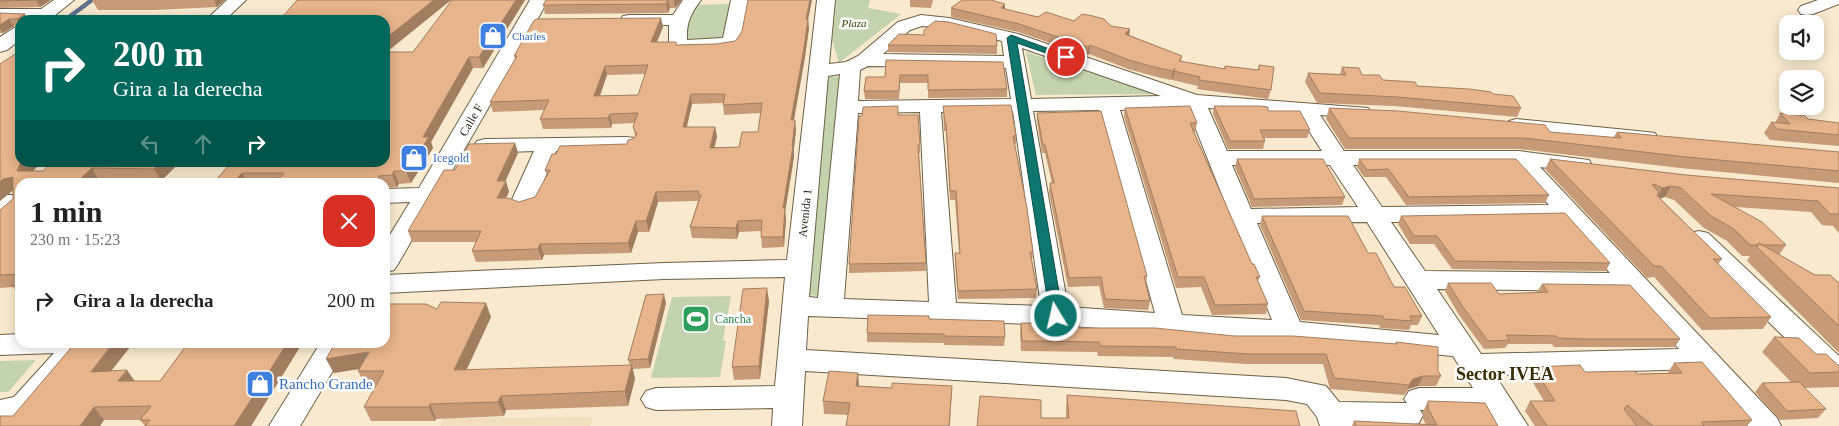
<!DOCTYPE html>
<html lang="es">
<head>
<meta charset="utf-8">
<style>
  :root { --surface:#fff; --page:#f6f6f6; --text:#222; --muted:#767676 }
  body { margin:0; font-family:"Times New Roman",serif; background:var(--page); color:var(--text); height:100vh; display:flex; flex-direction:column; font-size:19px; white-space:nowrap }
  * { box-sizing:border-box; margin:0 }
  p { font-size:16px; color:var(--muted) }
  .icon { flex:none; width:28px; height:28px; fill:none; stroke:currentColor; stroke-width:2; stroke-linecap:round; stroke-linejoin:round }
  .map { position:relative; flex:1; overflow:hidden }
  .side { position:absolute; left:15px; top:178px; width:375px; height:170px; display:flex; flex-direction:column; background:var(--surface); border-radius:15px; box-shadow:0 2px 12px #0003 }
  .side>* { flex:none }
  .banner { position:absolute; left:15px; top:15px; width:375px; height:152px; border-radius:15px; box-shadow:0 2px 12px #0003; background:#00695c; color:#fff; overflow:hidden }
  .fabs { position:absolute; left:1779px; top:15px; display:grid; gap:10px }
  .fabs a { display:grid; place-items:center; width:45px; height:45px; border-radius:10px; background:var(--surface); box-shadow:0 2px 12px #0003; font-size:25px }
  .pin { position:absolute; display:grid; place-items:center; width:42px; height:42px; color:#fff; margin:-21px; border:2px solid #fff; border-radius:50%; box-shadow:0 1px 5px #0007 }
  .me { position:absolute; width:55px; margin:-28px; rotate:351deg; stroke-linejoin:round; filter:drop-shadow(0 0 4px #0008) }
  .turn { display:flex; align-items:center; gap:18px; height:105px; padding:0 15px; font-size:22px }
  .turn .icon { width:65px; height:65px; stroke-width:2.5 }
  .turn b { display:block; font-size:35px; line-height:42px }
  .lanes { display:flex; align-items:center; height:48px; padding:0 15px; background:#0003; justify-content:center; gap:25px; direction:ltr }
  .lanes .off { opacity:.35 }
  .round { display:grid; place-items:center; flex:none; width:52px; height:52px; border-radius:15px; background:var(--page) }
  .head { display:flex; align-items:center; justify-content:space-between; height:85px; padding:0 15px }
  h1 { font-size:30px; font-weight:800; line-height:38px }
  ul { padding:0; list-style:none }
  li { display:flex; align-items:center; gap:15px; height:75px; padding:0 15px }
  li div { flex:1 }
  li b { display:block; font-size:19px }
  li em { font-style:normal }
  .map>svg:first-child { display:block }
</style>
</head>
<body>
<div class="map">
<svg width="1839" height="426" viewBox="0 0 1839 426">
  <rect width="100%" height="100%" fill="#f9eacf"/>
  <path fill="#f2dfbd" d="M593 417 590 426H440L444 418Z"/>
  <path fill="#c3d3ad" d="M832 0H870L868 8 901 14 839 63 831 37Z
    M732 4 723 38 681 39 692 5Z
    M1026 52 1157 94 1036 95Z
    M828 76 840 77 820 296 808 295Z
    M731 296 723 340 726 341 720 377 651 378 672 297Z
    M36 360 8 392H0V361Z"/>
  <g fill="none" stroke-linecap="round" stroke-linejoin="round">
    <path stroke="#5e7290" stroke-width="4.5" d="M65 20 92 0"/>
    <defs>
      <path id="minor" d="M54 0H74L49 20 0 19V9H41Z
        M227 0H246L225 20H206Z
        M530 0H548L505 79 398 264 394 270 385 272V243L410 202 385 203V189L419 188Z
        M683 0H701C691 13 686 23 687 40L723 38 731 0H749L741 40 737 47C716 52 692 53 671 48L669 44V25H629L623 24 620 20 623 16 629 15H673Z
        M817 0H835L829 64 846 62 858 56 898 22 921 15 949 18 1018 34 1197 95 1368 108 1371 112 1368 116 1361 118 1320 115 1344 151H1519L1589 160 1592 165 1589 170 1581 172 1540 167 1777 418 1781 426H1748L1697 369 1495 375 1528 426H1497L1488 411 1420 410 1423 415 1419 423 1410 426H1320L1317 417 1307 404 1286 400 805 371 802 426H772L773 408 656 410 646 407 641 399 646 391 656 388 775 386 785 277 664 279 385 293V275L664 263 787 260ZM922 26 949 28 1002 41 1004 56 883 54 910 30ZM1022 48 1161 96 1031 99ZM868 66 1006 68 1011 99 858 101 860 70ZM840 74 818 298 809 297 828 76ZM1187 107 1272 320 1182 315 1120 110ZM1208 108 1298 114 1322 151H1227ZM1099 110 1155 313 1068 307 1033 111ZM1013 111 1041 306 956 303 941 112ZM920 112 929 302 844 299 858 113ZM1232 165H1330L1358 207 1251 209ZM1353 165H1513L1549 205 1382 207ZM1562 219 1610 273 1425 271 1391 222ZM1367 222 1439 335 1300 322 1257 223ZM1437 289 1626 291 1679 349 1481 354ZM808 316 1056 325 1290 341 1453 356 1473 388H1419L1409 391 1404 399 1407 403 1339 402 1326 386 1286 378 806 350Z
        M1818 0H1839V4L1813 14 1807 15 1801 14 1798 10 1801 6Z
        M20 27V40L7 50 0 52V37L14 28Z
        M1516 119 1647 132 1655 133 1658 138 1655 143 1647 144 1509 129 1505 125 1509 121Z
        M626 137 634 138 637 143 634 148 626 149 556 151 534 204 530 209 522 211 514 209 510 204 534 151 485 153 477 151 474 146 477 141 485 139Z
        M0 195H20V209H0Z
        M1699 231 1708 233 1839 356V384L1829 381 1690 245 1687 239 1690 233Z
        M20 334V342H94L34 413 11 421 0 422V400L14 397 54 353 0 355V335Z
        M321 342H350L300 426H269Z"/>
    </defs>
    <use href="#minor" stroke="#6d6048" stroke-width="2"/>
    <use href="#minor" fill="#fff" fill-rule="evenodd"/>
  </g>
  <path fill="#c79b78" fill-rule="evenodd" d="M0 0H51L40 7 0 8Z
    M92 0H225L217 7 154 10H98Z
    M451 0 387 52H413L452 0H525L483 68H473L431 142 433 148 411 183 399 184 397 187 385 188V182H214L229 165H220L219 162H385V20L277 19Z
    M546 0H682L675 8H670L668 13 545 14 543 5Z
    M910 0H933L931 8 910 7Z
    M951 8 1005 9 1038 17 1074 21 1111 26 1129 35 1182 56 1181 62 1224 69 1225 66 1258 70 1259 65 1271 90 1268 99 1197 89 1198 86 1172 80 1173 78 1171 80 1157 77 1128 69 1089 54 1087 55 1018 32 951 17Z
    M0 13 20 20V26H14L3 33H0Z
    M661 18 663 27 657 42 676 45 716 44 735 41 808 20 809 28 805 57 794 120H795L796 130 794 148V157L785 212 786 219 784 247 762 248 761 237V231L739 232 737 239 692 238 690 227 698 201 658 202 649 232H638L631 253 544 255 542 260 476 262 472 251 476 242H412L408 231 455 170 515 143 518 153 505 181 509 192 506 198 519 202 535 197 547 176 545 170 556 154 627 144 633 139 635 136 633 127 635 123 612 124 611 128 543 129 540 119 544 110 493 112 490 102 515 59 514 56ZM645 74 638 95 600 96 607 75ZM723 103 724 115 761 113 758 132 739 147H714L717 137 715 127H687L692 104Z
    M888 45 997 46V54L888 52Z
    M886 60 1007 89V97L928 98V83H900L899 99H865L864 91 885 77Z
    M0 64 32 171H43L52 162H180L161 181H99L97 182H20V297L13 287 0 288V210L13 199V191H12L0 201Z
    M1342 67 1362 75 1383 80 1417 86 1493 94 1521 108 1517 117 1394 106 1317 103 1305 82 1308 73 1340 74Z
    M943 106 1016 136V144H1015L1033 252 1032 260 1037 289 1036 298 958 299 955 262V253H959L955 200H950L946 131H944Z
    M1214 106 1268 111 1310 130 1307 138H1264L1265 141 1263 149H1228L1213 114Z
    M1125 108 1197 123 1195 132H1194L1252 264 1260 277 1258 281 1268 304 1266 314 1212 315 1201 287 1176 288 1124 117Z
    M1329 108 1550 132 1613 138 1617 132 1839 152V183L1680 168 1519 149H1345L1326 119Z
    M1037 113 1147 276 1146 284 1150 301 1148 310 1104 308 1099 286 1068 287 1049 192 1050 183H1052L1045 153H1042L1037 121Z
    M1780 113 1808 119 1839 123V146L1770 140 1764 133 1771 122 1775 123Z
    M898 115 920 144V153H919L926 271 849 273V264Z
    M1237 159 1345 197 1342 205 1252 207 1235 167Z
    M1359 159 1549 195 1545 203 1406 205 1386 177H1364L1357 167Z
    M1550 159 1686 175 1839 188V233L1833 226 1822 225 1811 212 1735 207 1786 245 1779 255 1815 275 1839 283V353L1747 261 1750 256H1742L1727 241 1704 228 1674 200 1665 197 1660 198 1722 259 1718 264 1771 317 1763 329 1702 330 1654 277 1647 278 1545 169Z
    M1262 216 1368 253 1394 287 1422 316 1418 325H1411L1409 330 1380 328 1379 325 1301 320 1260 225Z
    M1401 216 1610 263 1606 271 1452 269 1434 244H1410L1398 224Z
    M1448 283 1499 294 1538 293 1537 292 1542 284 1680 339 1675 347H1554L1552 344H1508L1505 348 1484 349 1459 315 1445 291Z
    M769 301 760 379 734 380 732 367Z
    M666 303 650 368 632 369 635 379 628 406 506 410 504 416 436 419 435 421H371L364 407 376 385H365L358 371 359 369 334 373 326 359 437 309 491 317 466 370 630 365 628 360Z
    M929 319 1005 337 1004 346 944 345V343L867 342V333Z
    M1021 323 1079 328 1395 344 1396 342 1438 371 1441 376 1436 386H1418L1408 389 1404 395 1330 389 1323 364H1245L1174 359 1173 357 1098 356 1097 352 1021 351 1020 333Z
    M1774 337 1816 354 1839 366V387L1805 388 1826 409 1818 418 1780 420 1755 392 1762 383 1791 382 1762 352Z
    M76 342H127L130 347 111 371 134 381H160L189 342H303L251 426H145L140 420H104L100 426H0L13 416Z
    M1674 363 1752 420 1747 426H1535L1525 411 1530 401H1544L1529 376 1533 367 1585 372 1637 374 1669 373 1668 372Z
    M858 373 859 386 892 388 952 386 950 426H846L848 415 824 414 823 401Z
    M1067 395 1300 426 1041 418H1066V408Z
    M1428 401 1498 426H1352L1354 421 1426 425 1423 419V412Z"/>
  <path fill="#a27e61" d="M36 0H51L40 7Z
    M214 0H225L217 7Z
    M434 0H451L385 53V39Z
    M516 0H525L483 68 479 57Z
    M668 0 670 8 668 13 666 4Z
    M674 0H682L675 8Z
    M810 0H812L808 20 809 28 805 57 792 130 791 120 806 19Z
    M1005 4V12L1001 8Z
    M25 14 28 20H20V24L17 19Z
    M661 18 663 27 653 51 651 42Z
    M9 19 14 26 3 33 0 29V25Z
    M1130 29 1129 38 1125 34Z
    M1090 45 1089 54 1087 55 1088 47Z
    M469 57 473 68 431 142 433 148 411 183 406 171 423 137Z
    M605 66 607 75 596 106 594 96Z
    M1175 68 1173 78 1171 80 1173 71Z
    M691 94 692 104 684 137 683 127Z
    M610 114 612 124 611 128 608 118Z
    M795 120 796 130 794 148V157L785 212 786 219 784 247 783 237V208Z
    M715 127 717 137 712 158 710 148Z
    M515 143 518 153 502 189 506 181 509 192 500 208 497 198V181Z
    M21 162H42L28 176 17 171Z
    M161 162H180L161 181 154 169Z
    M92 168 99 181 97 182H77Z
    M394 171 399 184 397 187 392 175Z
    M242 173 247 182H234Z
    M379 176 382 182H378Z
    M13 177 20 190 12 191 0 201V182L3 179Z
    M1671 186 1665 197 1656 200 1662 188Z
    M656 192 658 202 649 232 646 221Z
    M636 221 638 232 631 253 628 243Z
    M738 221 739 232 737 239 736 228Z
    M540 244 544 255 542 260 538 249Z
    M767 288 769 301 760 379 759 366Z
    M664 294 666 303 650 368 648 359Z
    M486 303 491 317 460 384 454 370Z
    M114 342H127L130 347 100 385 91 372Z
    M288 342H303L251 426H234Z
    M369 352 376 366 334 373 326 359Z
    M632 365 635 379 628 406 625 391Z
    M127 370 136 383 118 381Z
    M858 373 859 386H856Z
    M1423 376 1418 386 1408 389 1404 395 1409 385 1413 379Z
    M501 396 506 410 504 416 498 402Z
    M430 404 436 419 435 421 429 407Z
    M94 407 104 420 100 426H80Z"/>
  <path fill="#e7b48b" stroke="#a27e61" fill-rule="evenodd" d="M0 0H36L0 1Z
    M297 0H434L385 39V20H247L277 19 285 14Z
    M452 0H516L479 57H469L423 137H429L406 171H394L392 175 379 176 378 182H276L284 173H242L234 182H214L232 162H385V52H413Z
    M546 0H668L666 4 543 5Z
    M748 0H810L806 19H808L804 48 791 120H795L792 147H793L783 208H785L783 237H761L762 220 738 221 736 228 690 227 701 195H698L699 191 656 192 646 221H636L628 243 540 244 538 249 472 251 481 231H408L444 170H455L469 144 515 143 497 181H506L497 198H508L519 202 535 197 550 170H545L552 154H556L560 146 627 144 628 140 633 139 637 134 633 127 638 113 610 114 608 118 540 119 549 100 490 102 517 56H514L533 22 536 19 661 18 651 42H676V45L716 44 735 41 737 39 742 31ZM648 65 638 95 594 96 605 66ZM691 94H725L723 105 762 103 758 132H742L739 147 710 148 715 127H683Z
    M962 0H991L1005 4 1001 8 1038 17 1046 12 1074 21 1082 14 1093 16 1104 19 1111 26 1130 29 1125 34 1182 56 1179 61 1225 69V66L1259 70V65L1274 67 1271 90 1199 80 1200 77 1174 71 1175 68 1173 71 1158 68 1129 60 1090 45 1088 47 1019 24 951 8Z
    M0 13 25 14 17 19H9L0 25Z
    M935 21 949 22 996 34 997 46 888 45 899 34 924 35V30Z
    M20 51V162H21L17 171H43L52 162H161L154 169 92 168 77 182H20V274L0 275V210L13 199V177L3 179 0 182V64Z
    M886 60 1003 62 1007 89 928 90V75H900L899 91H864L866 77H885Z
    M1342 67 1359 68 1362 75H1379L1383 80 1415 82 1417 86 1469 89 1491 92 1493 94 1513 96 1521 108 1397 97 1320 93 1308 73 1346 75Z
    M1011 105 1016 136H1013L1027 208 1033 252H1030L1037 289 958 291 955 253H960L956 191H950L946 123H945L943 106Z
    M898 106V115H918L920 144 918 145 926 263 849 264 859 116H862L863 107Z
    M1190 106 1197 123H1190L1196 137 1252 264H1254L1260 277H1256L1268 304 1215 305 1204 277H1178L1125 108Z
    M1214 106H1260L1268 107V111H1300L1310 130H1260L1265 141H1230Z
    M1329 108 1398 111 1545 125 1550 132 1621 138 1617 132 1839 152V171L1686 157 1524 138H1349Z
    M1101 111 1147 276H1144L1150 301 1105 299 1101 277 1069 278 1050 183H1054L1045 145H1043L1037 113Z
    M1780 113 1805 116 1808 119 1839 123V135L1777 129 1771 122 1790 124Z
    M1237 159H1323L1345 197 1254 199Z
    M1359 159H1516L1549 195 1409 197 1388 169 1367 170Z
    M1550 159 1686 175 1839 188V214H1830L1818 201 1711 194 1762 222 1786 245H1762L1759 243 1758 245H1750L1734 229 1711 216 1681 188 1671 186 1662 188 1654 184 1652 185 1659 192 1657 195 1662 201 1722 259H1713L1771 317 1710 318 1661 266H1654Z
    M1565 213 1610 263 1455 261 1437 236H1414L1401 216Z
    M1262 216H1348L1368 253H1376L1394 287H1405L1422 316H1410L1412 321 1384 319 1383 316 1304 311Z
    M1759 243 1815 275H1830L1839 283V326L1757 247Z
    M20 276V285H11Z
    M1448 283H1491L1499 294 1548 292 1542 284 1630 285 1680 339H1583L1558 338 1556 336 1506 335 1510 340 1488 341 1463 307Z
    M767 288 759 366 732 367 743 289Z
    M664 294 648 359 628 360 646 295Z
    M441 302 486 303 454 370 632 365 625 391 501 396 498 402 430 404 429 407H364L384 371H358L369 352 326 359 336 342H385V304H426L437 309Z
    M868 315 929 316V319L1004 321 1005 337 944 336V334L867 333Z
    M1021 323 1079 324V328H1155L1234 336H1293L1397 344 1396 342 1438 347V371L1441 376H1423L1413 379 1409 385 1334 378 1326 354H1248L1176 349V347L1100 346 1099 342 1022 341Z
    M1774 337 1799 338 1816 354H1826L1839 366V372L1810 373Z
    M76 342H114L91 372 127 370 118 381H160L189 342H288L234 426H145L150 420H140L151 406 94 407 80 426H0V416H13Z
    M1702 362 1752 420 1701 422 1704 426H1653L1627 405 1624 409 1637 426H1547L1530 401H1555L1533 367 1580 365 1585 372 1634 371 1637 374 1682 373 1674 363Z
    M829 371 858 373 856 386 892 388V383L952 386 949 426H846L850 403 823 401Z
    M1799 382 1826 409 1787 411 1762 383Z
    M1067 395 1296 411 1300 426H977L980 396 1041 400V418H1069Z
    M1428 401 1485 403 1498 426H1356L1354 421 1437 425 1428 408Z"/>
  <path fill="#0f766e" stroke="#0a4d48" d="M1011 35 1071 57 1066 60 1063 59 1017 43 1063 316 1061 319H1052L1050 316 1007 38Z"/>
  <defs>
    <symbol id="shop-square" viewBox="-11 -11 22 22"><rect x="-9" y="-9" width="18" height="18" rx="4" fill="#3f7fe0" stroke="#fff"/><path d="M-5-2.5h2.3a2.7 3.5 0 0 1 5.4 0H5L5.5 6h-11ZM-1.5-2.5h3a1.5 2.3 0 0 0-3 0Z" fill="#fff"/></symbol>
    <symbol id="stadium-square" viewBox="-11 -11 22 22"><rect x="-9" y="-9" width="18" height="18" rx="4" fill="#2e9e5b" stroke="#fff"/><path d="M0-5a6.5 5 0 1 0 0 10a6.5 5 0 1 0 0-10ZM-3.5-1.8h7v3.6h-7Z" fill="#fff"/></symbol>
  </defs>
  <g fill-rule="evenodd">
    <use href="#shop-square" x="477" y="20" width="32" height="32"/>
    <use href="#shop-square" x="398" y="142" width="32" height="32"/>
    <use href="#stadium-square" x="680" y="303" width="32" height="32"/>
    <use href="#shop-square" x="244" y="368" width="32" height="32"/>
  </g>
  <g text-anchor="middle" stroke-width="5" stroke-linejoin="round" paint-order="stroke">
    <g font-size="11" font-style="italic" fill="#2e4100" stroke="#fff">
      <text x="854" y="27">Plaza</text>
    </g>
    <g font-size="11" fill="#366cbe" stroke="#fff" text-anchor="start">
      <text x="512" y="40">Charles</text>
    </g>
    <g font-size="12" fill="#2d271d" stroke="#fff">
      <text transform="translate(471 120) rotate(-60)" y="4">Calle F</text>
      <text transform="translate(805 213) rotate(-84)" y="4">Avenida 1</text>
    </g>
    <g font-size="12" fill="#366cbe" stroke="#fff" text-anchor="start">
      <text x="433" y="162">Icegold</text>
    </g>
    <g font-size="12" fill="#27864d" stroke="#fff" text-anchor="start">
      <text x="715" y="323">Cancha</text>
    </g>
    <g font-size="15" fill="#366cbe" stroke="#fff" text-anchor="start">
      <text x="279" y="389">Rancho Grande</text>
    </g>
    <g font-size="18" font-weight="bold" fill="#392e03" stroke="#fff">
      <text x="1505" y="380">Sector IVEA</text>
    </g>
  </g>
</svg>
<div class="fabs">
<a><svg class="icon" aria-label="sound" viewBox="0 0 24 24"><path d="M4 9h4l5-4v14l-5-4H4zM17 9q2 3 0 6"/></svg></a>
<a><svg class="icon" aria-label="layers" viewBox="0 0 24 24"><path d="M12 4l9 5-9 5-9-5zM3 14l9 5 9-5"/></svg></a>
</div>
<div class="pin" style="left:1066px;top:57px;background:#d93025"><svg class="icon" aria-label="arrive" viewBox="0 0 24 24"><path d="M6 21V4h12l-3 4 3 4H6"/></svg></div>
<svg class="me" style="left:1056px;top:316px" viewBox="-20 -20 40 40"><circle r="17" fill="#0f766e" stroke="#fff" stroke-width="3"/><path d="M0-11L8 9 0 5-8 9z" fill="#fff"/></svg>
<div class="banner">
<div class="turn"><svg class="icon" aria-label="right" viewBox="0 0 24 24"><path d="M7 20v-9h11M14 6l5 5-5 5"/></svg><div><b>200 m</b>Gira a la derecha</div></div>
<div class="lanes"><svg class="icon off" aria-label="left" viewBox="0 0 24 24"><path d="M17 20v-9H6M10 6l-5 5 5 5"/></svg><svg class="icon off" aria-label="ahead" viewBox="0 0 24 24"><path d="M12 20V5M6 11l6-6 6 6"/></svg><svg class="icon" aria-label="right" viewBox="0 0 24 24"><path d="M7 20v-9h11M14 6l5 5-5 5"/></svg></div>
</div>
<section class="side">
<div class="head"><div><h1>1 min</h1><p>230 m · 15:23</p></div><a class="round" style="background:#d93025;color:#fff"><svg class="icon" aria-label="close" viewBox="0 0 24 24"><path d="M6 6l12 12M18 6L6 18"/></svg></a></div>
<ul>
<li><svg class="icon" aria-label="right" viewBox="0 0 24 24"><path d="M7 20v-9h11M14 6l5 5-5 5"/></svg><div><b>Gira a la derecha</b></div><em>200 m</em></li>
</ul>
</section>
</div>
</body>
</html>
